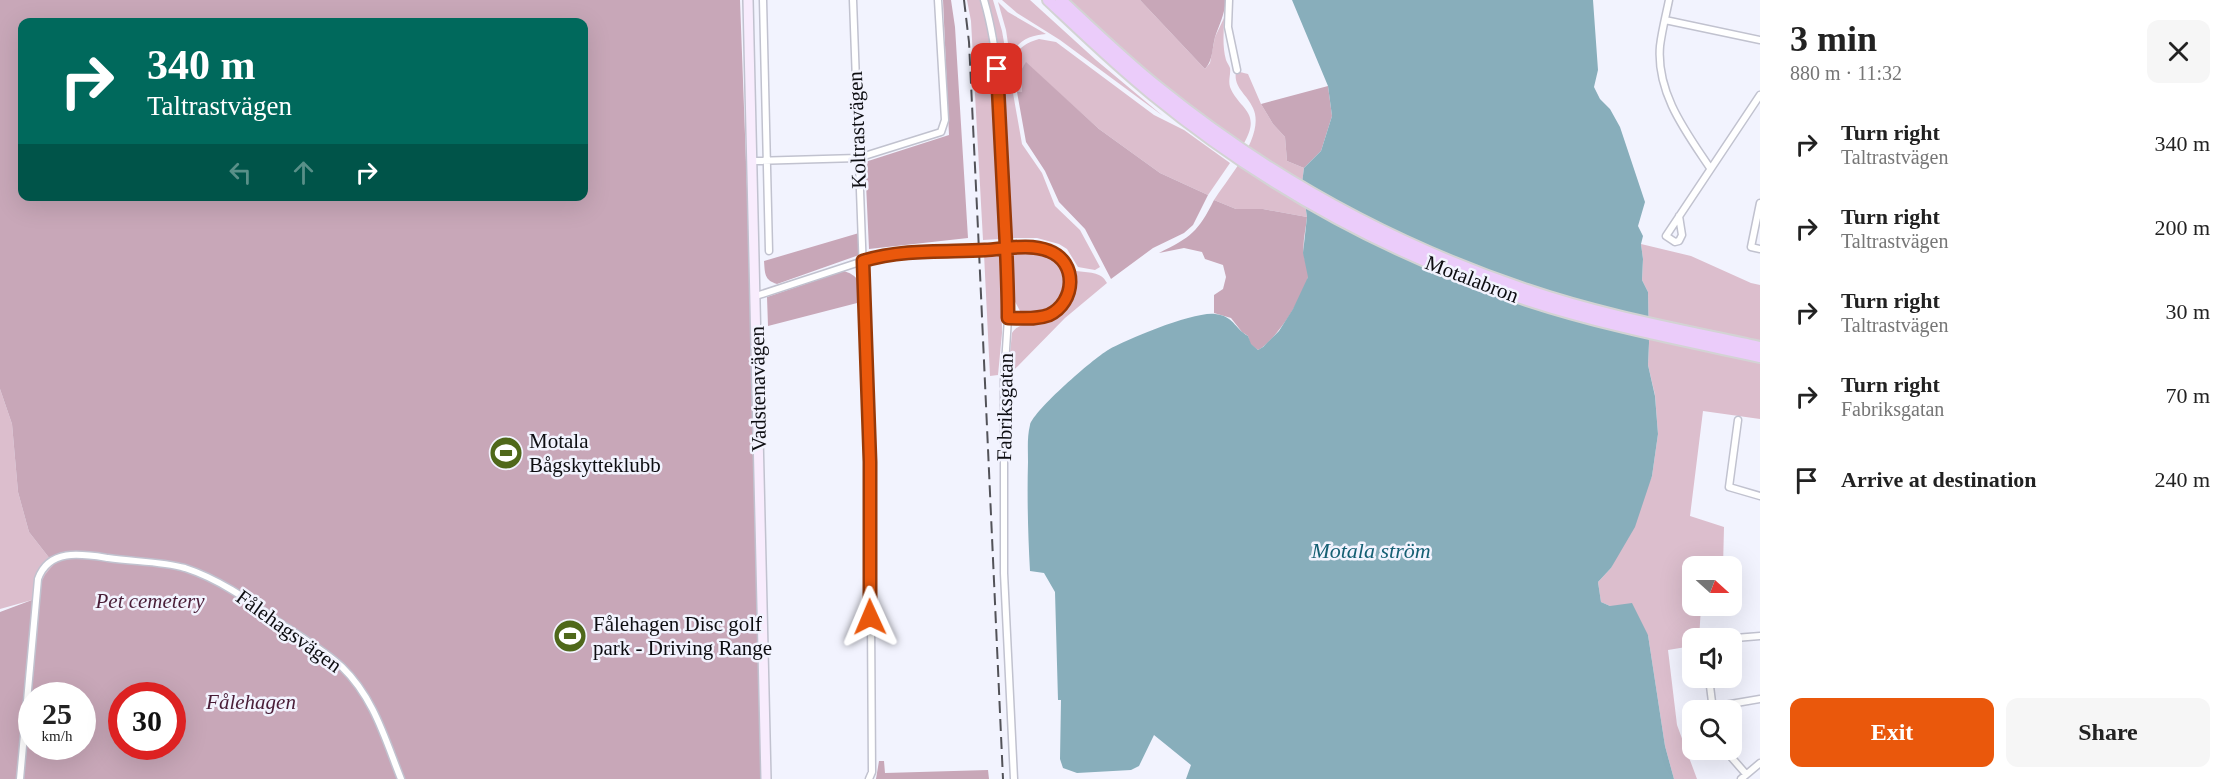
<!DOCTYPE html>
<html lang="en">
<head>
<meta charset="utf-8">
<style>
  :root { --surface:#fff; --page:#f6f6f6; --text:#222; --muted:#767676; --accent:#ea580c }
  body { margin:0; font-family:Georgia,serif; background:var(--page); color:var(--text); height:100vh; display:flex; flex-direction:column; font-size:22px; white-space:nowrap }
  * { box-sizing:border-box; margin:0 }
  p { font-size:20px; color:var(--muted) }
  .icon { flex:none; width:33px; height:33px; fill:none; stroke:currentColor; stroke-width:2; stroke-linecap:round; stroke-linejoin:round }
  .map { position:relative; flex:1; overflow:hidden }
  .panel { display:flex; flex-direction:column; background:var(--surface); width:480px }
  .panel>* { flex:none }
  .banner { position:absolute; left:18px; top:18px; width:570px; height:183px; border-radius:12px; box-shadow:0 6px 24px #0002; background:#00695c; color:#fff; overflow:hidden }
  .needle { width:39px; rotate:111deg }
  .fabs { position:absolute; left:1682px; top:556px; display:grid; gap:12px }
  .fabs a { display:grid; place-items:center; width:60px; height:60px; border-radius:12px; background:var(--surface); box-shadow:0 6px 24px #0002; font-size:30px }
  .speed { position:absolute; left:18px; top:682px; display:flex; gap:12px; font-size:30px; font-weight:700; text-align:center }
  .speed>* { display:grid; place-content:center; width:78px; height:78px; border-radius:50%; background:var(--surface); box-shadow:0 6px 24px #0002; line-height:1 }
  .speed small { font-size:15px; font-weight:400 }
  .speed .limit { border:9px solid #d22; background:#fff; color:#111 }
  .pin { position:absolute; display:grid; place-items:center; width:51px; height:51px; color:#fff; margin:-26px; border-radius:12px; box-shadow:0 3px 9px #0006 }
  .me { position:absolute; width:66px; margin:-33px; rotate:359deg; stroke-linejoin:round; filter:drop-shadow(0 0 4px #0008) }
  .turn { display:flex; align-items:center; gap:21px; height:126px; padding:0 30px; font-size:27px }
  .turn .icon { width:78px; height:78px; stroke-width:2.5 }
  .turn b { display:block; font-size:42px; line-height:51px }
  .lanes { display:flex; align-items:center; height:57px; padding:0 30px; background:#0003; justify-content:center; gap:30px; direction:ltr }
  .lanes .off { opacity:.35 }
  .round { display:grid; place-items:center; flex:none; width:63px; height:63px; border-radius:12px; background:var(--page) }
  .summary { display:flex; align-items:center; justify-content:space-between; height:102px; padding:0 30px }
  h1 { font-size:36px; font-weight:800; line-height:45px }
  .action { display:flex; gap:12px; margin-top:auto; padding:12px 30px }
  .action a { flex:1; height:69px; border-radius:12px; background:var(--accent); color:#fff; font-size:24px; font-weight:800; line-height:69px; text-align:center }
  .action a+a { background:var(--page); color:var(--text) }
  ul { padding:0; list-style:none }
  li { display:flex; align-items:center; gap:18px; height:84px; padding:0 30px }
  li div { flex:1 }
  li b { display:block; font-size:22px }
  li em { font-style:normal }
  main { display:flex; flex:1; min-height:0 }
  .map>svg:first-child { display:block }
</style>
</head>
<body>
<main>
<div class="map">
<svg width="1760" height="779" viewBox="0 0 1760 779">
  <rect width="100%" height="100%" fill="#f2f3fe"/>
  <path fill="#dcbecd" d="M967 0H980C1003 77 998 160 1000 239L983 240 971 21Z
    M988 0H993L1002 31 1022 144 1042 173 1055 206 1080 230 1100 267 1095 270 1078 267 1067 249 1059 244 1037 238H1010L999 49Z
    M1002 0H1030L1096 60 1163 116 1060 40 1017 13Z
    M1069 0H1140L1205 69 1210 63 1215 37 1224 18C1224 32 1222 46 1226 60 1227 63 1229 65 1230 68 1231 74 1228 80 1230 87 1239 110 1263 111 1243 145 1180 101 1124 52 1069 0Z
    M998 2 1008 12 1046 34C1030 35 1017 41 1010 57L1006 30Z
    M1039 39 1056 42 1154 115 1184 130 1230 163 1208 195 1160 173 1099 129 1026 63 1021 70 1022 92H1017C1012 65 1008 48 1039 39Z
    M1236 71 1248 74 1261 104 1273 124 1285 137 1287 161 1304 168 1302 183 1307 217 1263 209H1236L1214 200C1228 178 1266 135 1253 108 1247 94 1233 88 1236 71Z
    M1641 244 1691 256 1751 283 1760 285V419L1703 411 1690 516 1724 527 1723 567H1692V606H1710L1701 607 1699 639H1692V646L1668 650 1677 725 1697 779H1674L1665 746 1648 635 1610 606 1601 602 1598 582 1611 568 1652 476 1658 434 1655 395 1648 365 1649 343 1648 292 1642 280 1643 259Z
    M1027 252C1091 258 1063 326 1020 311L1013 298 1010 253Z
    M1001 253 1002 333 998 375 990 376 984 254Z
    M1076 271C1088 273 1101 271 1107 283L1065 318 1010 374H1008L1012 333C1019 322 1030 325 1042 323 1068 320 1079 295 1076 271Z
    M0 389 12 424 18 492 29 532 54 564 32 600 0 609Z"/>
  <path fill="#c8a7b8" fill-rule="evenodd" d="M0 0H740L751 296 762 779H0V612L32 600 45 575 54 564 29 532 18 492 12 424 0 389ZM22 22H584V196H22ZM32 696H82V747H32ZM122 696H172V747H122Z
    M943 0H951L955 27 968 238 869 249 865 162 949 135Z
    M1140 0H1226C1224 16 1220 23 1215 37 1212 49 1213 60 1205 69Z
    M1026 62 1099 129 1160 173 1208 195 1193 225 1184 233 1153 248 1111 279 1085 229 1059 202 1045 171 1026 142 1017 92H1022L1021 70Z
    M1328 86 1332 116 1321 151 1304 168 1287 161 1285 137 1273 124 1261 104Z
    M1214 200 1236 209H1263L1307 217C1306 229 1302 243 1304 255 1305 262 1309 271 1308 277 1305 295 1274 343 1258 350L1250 344 1248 336 1242 332 1231 318 1214 313V295L1223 289 1226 277 1223 265 1205 259 1202 252 1184 248 1159 253C1191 237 1198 232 1214 200Z
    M859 233V255L777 284C764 280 765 273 764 261Z
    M844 271C862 277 860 285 861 302L768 326 767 297Z
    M879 761H884L885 773 988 770 989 779H876Z"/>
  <path fill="#88aebb" d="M1292 0H1593L1598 70 1594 87 1600 99 1610 109 1620 127 1645 202 1638 226 1643 236 1641 244 1643 259 1642 280 1648 292 1649 343 1648 365 1655 396 1658 434 1652 476 1635 527 1611 568 1598 582 1601 602 1610 606 1632 603 1648 635 1665 746 1674 779H1186L1191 765 1154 735 1139 766 1131 770 1077 773 1063 768 1060 759 1061 700H1058L1055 592 1044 573 1030 571C1028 535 1027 498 1028 462 1028 450 1027 437 1030 425 1034 410 1093 359 1108 350 1127 339 1195 311 1215 314 1234 316 1234 328 1248 336L1251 344 1258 350 1263 347 1279 331 1293 309 1308 277 1303 253 1307 217 1302 183 1304 168 1321 151 1332 116 1328 86Z"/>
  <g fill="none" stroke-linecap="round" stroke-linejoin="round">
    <defs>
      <path id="minor" d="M763 0 769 251
        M853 0 870 462 872 772 869 779
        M984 0C1005 72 1001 156 1005 231
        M1229 0 1228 27 1237 70
        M1669 0C1666 15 1662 30 1660 46 1656 93 1686 132 1710 168
        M1665 20 1760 40
        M752 161 858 158 941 132 945 120 938 0
        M1760 203 1751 247 1760 249
        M1679 216 1682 235 1679 241 1675 242 1666 236 1760 95
        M1006 262 1008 318 1004 380V573L1014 779
        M756 296 863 261 888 255 1031 248C1071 250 1088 296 1050 314 1037 320 1022 318 1008 318
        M1738 420 1729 487 1760 496
        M1735 638 1760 636
        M1709 678 1713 710
        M1713 707 1760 699
        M1725 750 1746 774
        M20 779 38 579C49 548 82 554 108 558 134 562 160 561 185 568 222 580 252 603 283 625 303 638 325 651 342 667 374 698 385 739 401 779
        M1741 779 1760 763"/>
      <path id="secondary" d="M748 0 766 779"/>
      <path id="trunk" d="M1048 0C1082 32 1116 65 1152 94 1263 185 1391 255 1527 300 1603 325 1682 340 1760 357
        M1061 0C1093 30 1125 61 1159 88 1269 177 1393 245 1527 290 1603 316 1682 330 1760 347"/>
    </defs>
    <use href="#minor" stroke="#c1c2cf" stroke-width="9"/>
    <use href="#secondary" stroke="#c1c2cf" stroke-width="12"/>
    <use href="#trunk" stroke="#d3d3d4" stroke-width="14"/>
    <use href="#minor" stroke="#fff" stroke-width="6"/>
    <use href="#secondary" stroke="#f8ecfd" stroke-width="9"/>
    <use href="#trunk" stroke="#ebccfa" stroke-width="10"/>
    <path stroke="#525258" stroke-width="2" stroke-dasharray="12 6" stroke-linecap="butt" d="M964 0 969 42 978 229 1003 779"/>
    <defs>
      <path id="minor-bridge" d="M1005 231 1006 262"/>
    </defs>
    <use href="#minor-bridge" stroke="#c1c2cf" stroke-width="9" stroke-linecap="butt"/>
    <use href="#minor-bridge" stroke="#fff" stroke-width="6"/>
  </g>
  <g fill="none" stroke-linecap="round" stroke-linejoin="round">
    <defs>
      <path id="route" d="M870 617V462L863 261C902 249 945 252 985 250 1005 249 1030 243 1049 251 1078 262 1076 302 1049 315 1036 320 1021 318 1008 318 1008 294 1007 270 1006 246L997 69"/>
    </defs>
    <use href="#route" stroke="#983908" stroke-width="15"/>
    <use href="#route" stroke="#ea580c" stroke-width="10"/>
  </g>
  <defs>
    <symbol id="stadium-disc" viewBox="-11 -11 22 22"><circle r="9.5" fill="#4f681a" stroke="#f2f3fe"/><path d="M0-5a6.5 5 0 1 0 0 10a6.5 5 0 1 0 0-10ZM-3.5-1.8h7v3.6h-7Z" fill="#fff"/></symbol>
  </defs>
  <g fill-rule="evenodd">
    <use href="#stadium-disc" x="487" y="434" width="38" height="38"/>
    <use href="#stadium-disc" x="551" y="617" width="38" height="38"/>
  </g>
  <g text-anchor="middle" stroke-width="5" stroke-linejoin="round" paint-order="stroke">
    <g font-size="21" fill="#0d0d11" stroke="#f2f3fe">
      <text transform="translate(857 130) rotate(-92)" y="7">Koltrastvägen</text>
      <text transform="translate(1472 279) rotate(21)" y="7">Motalabron</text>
      <text transform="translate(758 389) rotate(-91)" y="7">Vadstenavägen</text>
      <text transform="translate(1005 407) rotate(-89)" y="7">Fabriksgatan</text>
      <text transform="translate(289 631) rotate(36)" y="7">Fålehagsvägen</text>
    </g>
    <g font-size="21" fill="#0d0d11" stroke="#f2f3fe" text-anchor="start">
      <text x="529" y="448">Motala<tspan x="529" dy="24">Bågskytteklubb</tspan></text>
      <text x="593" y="631">Fålehagen Disc golf<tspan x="593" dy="24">park - Driving Range</tspan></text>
    </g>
    <g font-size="21" font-style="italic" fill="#491d37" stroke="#f2f3fe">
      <text x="150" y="608">Pet cemetery</text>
      <text x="251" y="709">Fålehagen</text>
    </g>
    <g font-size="22" font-style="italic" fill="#155f73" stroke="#f2f3fe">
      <text x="1371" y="558">Motala ström</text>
    </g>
  </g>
</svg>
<div class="fabs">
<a><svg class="needle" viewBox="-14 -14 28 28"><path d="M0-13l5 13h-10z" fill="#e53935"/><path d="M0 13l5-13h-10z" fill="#767676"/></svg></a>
<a><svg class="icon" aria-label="sound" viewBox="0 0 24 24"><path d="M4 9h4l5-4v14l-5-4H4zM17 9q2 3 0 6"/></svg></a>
<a><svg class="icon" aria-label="search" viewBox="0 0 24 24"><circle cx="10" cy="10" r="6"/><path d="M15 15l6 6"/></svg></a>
</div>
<div class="speed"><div>25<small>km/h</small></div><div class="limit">30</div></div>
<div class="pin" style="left:997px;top:69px;background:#d93025"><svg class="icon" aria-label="arrive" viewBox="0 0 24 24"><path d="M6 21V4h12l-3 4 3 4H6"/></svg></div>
<svg class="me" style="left:870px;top:617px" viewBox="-20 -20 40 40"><path d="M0-17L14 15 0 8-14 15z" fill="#ea580c" stroke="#fff" stroke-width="4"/></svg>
<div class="banner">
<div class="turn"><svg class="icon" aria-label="right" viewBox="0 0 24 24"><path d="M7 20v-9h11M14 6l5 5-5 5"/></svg><div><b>340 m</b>Taltrastvägen</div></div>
<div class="lanes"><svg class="icon off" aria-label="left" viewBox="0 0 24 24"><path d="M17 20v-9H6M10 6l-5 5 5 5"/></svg><svg class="icon off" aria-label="ahead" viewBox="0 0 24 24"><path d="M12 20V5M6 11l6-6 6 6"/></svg><svg class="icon" aria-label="right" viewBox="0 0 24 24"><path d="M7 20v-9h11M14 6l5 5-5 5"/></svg></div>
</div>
</div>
<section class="panel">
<div class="summary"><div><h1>3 min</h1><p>880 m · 11:32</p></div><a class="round"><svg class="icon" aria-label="close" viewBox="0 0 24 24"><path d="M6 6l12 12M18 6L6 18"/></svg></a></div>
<ul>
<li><svg class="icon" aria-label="right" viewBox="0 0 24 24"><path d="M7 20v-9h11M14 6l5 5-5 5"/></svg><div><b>Turn right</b><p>Taltrastvägen</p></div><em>340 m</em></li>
<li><svg class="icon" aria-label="right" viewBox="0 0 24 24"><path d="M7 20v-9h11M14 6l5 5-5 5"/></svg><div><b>Turn right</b><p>Taltrastvägen</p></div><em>200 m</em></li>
<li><svg class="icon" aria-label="right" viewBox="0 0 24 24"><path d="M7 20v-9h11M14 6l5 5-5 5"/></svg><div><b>Turn right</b><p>Taltrastvägen</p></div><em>30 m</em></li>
<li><svg class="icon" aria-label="right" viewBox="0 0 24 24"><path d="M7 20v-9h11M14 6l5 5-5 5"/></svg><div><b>Turn right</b><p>Fabriksgatan</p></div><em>70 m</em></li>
<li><svg class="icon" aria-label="arrive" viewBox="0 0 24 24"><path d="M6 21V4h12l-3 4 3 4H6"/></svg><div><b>Arrive at destination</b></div><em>240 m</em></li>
</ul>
<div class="action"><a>Exit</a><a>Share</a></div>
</section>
</main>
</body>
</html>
